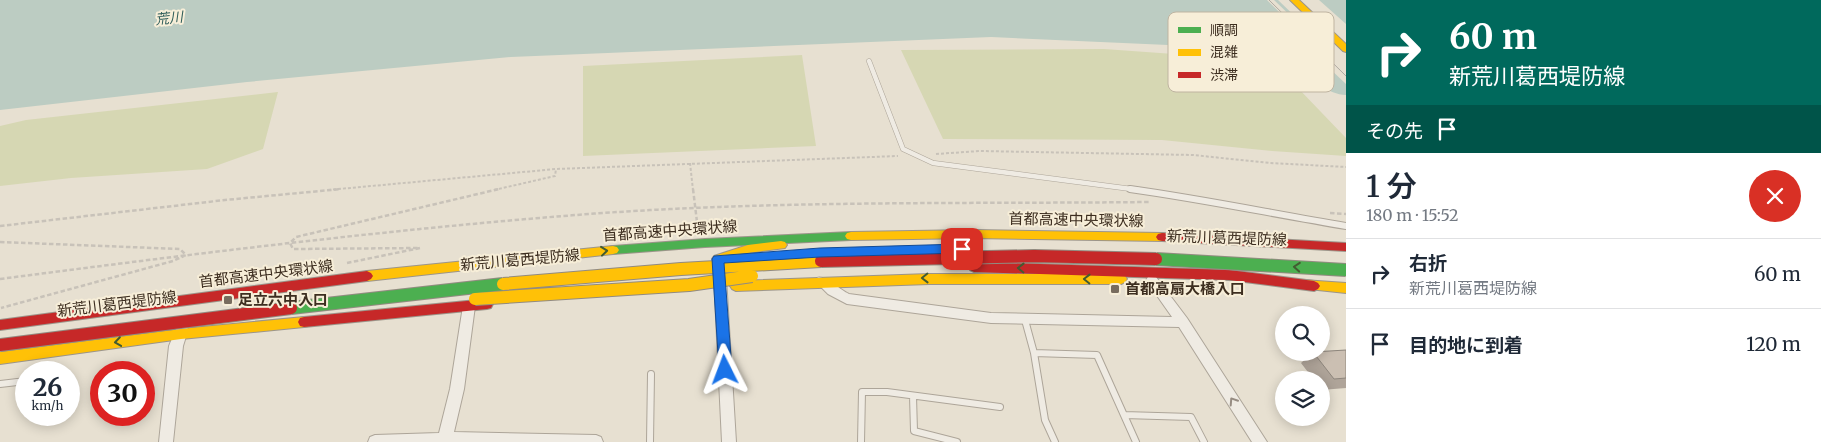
<!DOCTYPE html>
<html lang="ja">
<head>
<meta charset="utf-8">
<style>
  :root { --surface:#fff; --page:#f6f6f7; --text:#1f2937; --muted:#747a83; --line:#e0e1e3 }
  body { margin:0; font-family:Merriweather,"Noto Sans JP",serif; background:var(--page); color:var(--text); height:100vh; display:flex; flex-direction:column; font-size:19px; white-space:nowrap }
  * { box-sizing:border-box; margin:0 }
  p { font-size:16px; color:var(--muted) }
  .icon { flex:none; width:28px; height:28px; fill:none; stroke:currentColor; stroke-width:2; stroke-linecap:round; stroke-linejoin:round }
  .map { position:relative; flex:1; overflow:hidden }
  .drawer { display:flex; flex-direction:column; background:var(--surface); width:475px }
  .drawer>* { flex:none }
  .hud { background:#00695c; color:#fff; overflow:hidden }
  .tools { position:absolute; left:1275px; top:306px; display:grid; gap:10px }
  .tools a { display:grid; place-items:center; width:55px; height:55px; border-radius:50%; background:var(--surface); box-shadow:0 2px 12px #0003; font-size:25px }
  .speed { position:absolute; left:15px; top:361px; display:flex; gap:10px; font-size:25px; font-weight:700; text-align:center }
  .speed>* { display:grid; place-content:center; width:65px; height:65px; border-radius:50%; background:var(--surface); box-shadow:0 2px 12px #0003; line-height:1 }
  .speed small { font-size:12px; font-weight:400 }
  .speed .limit { border:8px solid #d22; background:#fff; color:#111 }
  .pin { position:absolute; display:grid; place-items:center; width:42px; height:42px; color:#fff; margin:-21px; border-radius:10px; box-shadow:0 2px 8px #0006 }
  .me { position:absolute; width:55px; margin:-28px; rotate:357deg; stroke-linejoin:round; filter:drop-shadow(0 0 4px #0008) }
  .turn { display:flex; align-items:center; gap:18px; height:105px; padding:0 20px; font-size:22px }
  .turn .icon { width:65px; height:65px; stroke-width:2.5 }
  .turn b { display:block; font-size:35px; line-height:42px }
  .then { display:flex; align-items:center; height:48px; padding:0 20px; background:#0003; gap:10px; font-size:19px }
  .round { display:grid; place-items:center; flex:none; width:52px; height:52px; border-radius:26px; background:var(--page) }
  .summary { display:flex; align-items:center; justify-content:space-between; height:85px; padding:0 20px }
  h1 { font-size:30px; font-weight:600; line-height:38px }
  ul { padding:0; list-style:none }
  li { display:flex; align-items:center; gap:15px; height:70px; padding:0 20px; border-top:1px solid var(--line) }
  li div { flex:1 }
  li b { display:block; font-size:19px }
  li em { font-style:normal }
  main { display:flex; flex:1; min-height:0 }
  .map>svg:first-child { display:block }
</style>
</head>
<body>
<main>
<div class="map">
<svg width="1346" height="442" viewBox="0 0 1346 442">
  <rect width="100%" height="100%" fill="#e7e0d1"/>
  <path fill="#d6d7b3" d="M1104 49 1272 61 1346 138V156L1272 151 1162 140 943 139 901 50Z
    M802 55 816 146 583 156V66Z
    M278 92 263 149 207 169 71 178 0 186V126L26 120Z"/>
  <path fill="#bcccc2" d="M0 0H1346V45L1213 47 991 37 511 57 247 82 0 110Z
    M1304 65 1328 67 1346 84V95C1328 94 1313 82 1302 68Z"/>
  <path fill="#e7e0d1" d="M1267 0H1274L1324 48 1317 49Z
    M1278 0H1319L1346 24V48H1328Z"/>
  <g fill="none" stroke-linecap="round" stroke-linejoin="round">
    <defs>
      <path id="lane-far1" d="M869 61 903 149 933 163 1139 190"/>
      <path id="lane" d="M1130 189C1202 199 1274 214 1346 226
        M1025 320 1034 353
        M0 384 26 381
        M913 396 914 431 957 442
        M1124 415 1191 417 1204 442
        M650 442 651 374
        M861 442 862 392H887L1000 407
        M1055 442 1045 420 1034 353 1097 355 1136 442"/>
      <path id="street" d="M720 272 724 274 726 277 736 442H722L714 277 716 274Z
        M1152 275 1156 277 1187 318 1267 442H1252L1179 327 991 323 847 304 828 294 815 281 817 278C825 275 840 290 849 294L991 313 1172 317 1146 280 1148 277Z
        M469 301 473 302 475 306 464 389 454 432 596 435 601 437 603 442H368L370 437 375 435 439 433 450 389 463 306 465 302Z
        M182 325 187 326 188 330 183 346 173 442H159L169 346 177 326Z"/>
      <path id="fast" d="M851 232 855 233 857 236 855 239 851 240 705 247 613 254 609 253 607 250 609 247 613 246 705 239Z"/>
      <path id="slow" d="M1290 0H1299L1346 44V52L1343 51Z
        M973 230 1162 233 1166 234 1168 237 1166 240 1162 241 973 238 851 240 847 239 845 236 847 233 851 232Z
        M781 241 785 242 787 245 785 248 748 253 718 264 714 262 712 259 714 256 748 245Z
        M613 246 617 247 619 250 617 253 613 254 367 281 363 279 361 276 363 273 367 271Z
        M929 274H1121L1125 276 1127 279 1125 282 1121 284H929L736 291 732 289 730 286 732 283 736 281Z
        M1303 280 1346 283V293L1299 288 1297 285 1299 282Z
        M304 317 308 318 310 322 308 326 304 327 181 339 0 364V352L181 329Z"/>
      <path id="jam" d="M1162 233 1346 243V251L1162 241 1158 240 1156 237 1158 234Z
        M974 262 1229 270 1314 281 1318 283 1320 286 1318 289 1314 291 1229 280 974 272 970 270 968 267 970 264Z
        M367 271 371 273 373 276 371 279 367 281 0 330V320Z
        M487 299 491 300 493 304 491 308 487 309 304 327 300 326 298 322 300 318 304 317Z"/>
    </defs>
    <use href="#lane-far1" stroke="#ada599" stroke-width="5.5"/>
    <use href="#lane" stroke="#ada599" stroke-width="8"/>
    <use href="#street" stroke="#ada599" stroke-width="2"/>
    <use href="#fast" stroke="#9c958a" stroke-width="2"/>
    <use href="#slow" stroke="#9c958a" stroke-width="2"/>
    <use href="#jam" stroke="#9c958a" stroke-width="2"/>
    <path stroke="#c8c2b9" stroke-width="2" stroke-dasharray="3 2" stroke-linecap="butt" d="M936 154 980 151 1193 155 1270 163 1346 167
      M690 163 693 190
      M328 190 556 169 898 156
      M494 190 555 176 556 169"/>
    <path stroke="#c8c2b9" stroke-width="2.5" stroke-dasharray="4.5 2.5" stroke-linecap="butt" d="M693 189 698 230
      M1330 213 1346 214
      M0 226 225 200 341 189
      M0 242 180 249 186 255 173 261 1 308
      M347 263 420 248 293 249 290 243 296 237 499 189
      M0 279C192 254 384 230 576 215 767 200 959 204 1150 202"/>
    <use href="#lane-far1" stroke="#efebe3" stroke-width="4.5"/>
    <use href="#lane" stroke="#efebe3" stroke-width="6"/>
    <use href="#street" fill="#efebe3" fill-rule="evenodd"/>
    <use href="#fast" fill="#4caf50" fill-rule="evenodd"/>
    <use href="#slow" fill="#ffc107" fill-rule="evenodd"/>
    <use href="#jam" fill="#c62828" fill-rule="evenodd"/>
    <path stroke="#afaaa2" stroke-width="1" d="M1269 0 1346 76"/>
    <defs>
      <path id="fast-bridge" d="M1156 259 1346 270
        M291 308 503 284"/>
      <path id="slow-bridge" d="M503 284 681 269 821 261
        M475 299 689 285 752 276"/>
      <path id="jam-bridge" d="M821 261 1034 256 1156 259
        M0 345 291 308"/>
    </defs>
    <use href="#fast-bridge" stroke="#928b80" stroke-width="14" stroke-linecap="butt"/>
    <use href="#slow-bridge" stroke="#928b80" stroke-width="14" stroke-linecap="butt"/>
    <use href="#jam-bridge" stroke="#928b80" stroke-width="14" stroke-linecap="butt"/>
    <use href="#fast-bridge" stroke="#4caf50" stroke-width="12"/>
    <use href="#slow-bridge" stroke="#ffc107" stroke-width="12"/>
    <use href="#jam-bridge" stroke="#c62828" stroke-width="12"/>
  </g>
  <path fill="#afa499" d="M1346 350V388L1321 390V380H1314L1301 363 1313 352H1321Z"/>
  <path fill="#cbbfb2" stroke="#8e867d" d="M1346 350V378L1334 379 1313 352Z"/>
  <defs><path id="oneway-chevron" d="M-2-3.5L2.5 0L-2 3.5" fill="none" stroke-width="1.6" stroke-linecap="round" stroke-linejoin="round" transform="scale(1.25)"/></defs>
  <g stroke="#425b31">
    <use href="#oneway-chevron" transform="translate(604 251) rotate(-6)"/>
    <use href="#oneway-chevron" transform="translate(1297 267) rotate(-176)"/>
    <use href="#oneway-chevron" transform="translate(1021 268) rotate(-179)"/>
    <use href="#oneway-chevron" transform="translate(925 278) rotate(179)"/>
    <use href="#oneway-chevron" transform="translate(1087 279) rotate(-179)"/>
    <use href="#oneway-chevron" transform="translate(118 342) rotate(172)"/>
  </g>
  <use stroke="#968c82" href="#oneway-chevron" transform="translate(1233 401) rotate(-123)"/>
  <path fill="#1a73e8" stroke="#114b97" d="M962 244 968 249 962 253 820 257 724 263 732 370 730 374 725 375 721 374 719 370 712 259 714 256 820 248Z"/>
  <g fill="#786c5e" stroke="#f7eed8" stroke-width="2">
    <rect x="1110" y="284" width="10" height="10" rx="2.5"/>
    <rect x="223" y="295" width="10" height="10" rx="2.5"/>
  </g>
  <g text-anchor="middle" stroke-width="4" stroke-linejoin="round" paint-order="stroke">
    <g font-size="14" font-style="italic" fill="#2f5d5a" stroke="#f7eed8">
      <text transform="translate(169 18) rotate(-6)" y="5">荒川</text>
    </g>
    <g font-size="15" fill="#3d2e20" stroke="#f7eed8">
      <text transform="translate(1076 220) rotate(1)" y="5">首都高速中央環状線</text>
      <text transform="translate(670 231) rotate(-4)" y="5">首都高速中央環状線</text>
      <text transform="translate(1227 238) rotate(2)" y="5">新荒川葛西堤防線</text>
      <text transform="translate(520 260) rotate(-5)" y="5">新荒川葛西堤防線</text>
      <text transform="translate(266 274) rotate(-7)" y="5">首都高速中央環状線</text>
      <text transform="translate(117 304) rotate(-7)" y="5">新荒川葛西堤防線</text>
    </g>
    <g font-size="15" font-weight="bold" fill="#3d2e20" stroke="#f7eed8" text-anchor="start">
      <text x="1125" y="294">首都高扇大橋入口</text>
      <text x="238" y="305">足立六中入口</text>
    </g>
  </g>
  <rect x="1168" y="12" width="166" height="80" rx="8" fill="#f7eed8" stroke="#bfb4a1" stroke-width="1"/>
  <rect x="1178" y="27" width="23" height="6" fill="#4caf50"/>
  <rect x="1178" y="49" width="23" height="7" fill="#ffc107"/>
  <rect x="1178" y="72" width="23" height="6" fill="#c62828"/>
  <g font-size="14" fill="#3d2e20">
    <text x="1210" y="35">順調</text>
    <text x="1210" y="57">混雑</text>
    <text x="1210" y="80">渋滞</text>
  </g>
</svg>
<div class="tools">
<a><svg class="icon" aria-label="search" viewBox="0 0 24 24"><circle cx="10" cy="10" r="6"/><path d="M15 15l6 6"/></svg></a>
<a><svg class="icon" aria-label="layers" viewBox="0 0 24 24"><path d="M12 4l9 5-9 5-9-5zM3 14l9 5 9-5"/></svg></a>
</div>
<div class="speed"><div>26<small>km/h</small></div><div class="limit">30</div></div>
<div class="pin" style="left:962px;top:249px;background:#d93025"><svg class="icon" aria-label="arrive" viewBox="0 0 24 24"><path d="M6 21V4h12l-3 4 3 4H6"/></svg></div>
<svg class="me" style="left:725px;top:370px" viewBox="-20 -20 40 40"><path d="M0-17L14 15 0 8-14 15z" fill="#1a73e8" stroke="#fff" stroke-width="4"/></svg>
</div>
<section class="drawer">
<div class="hud">
<div class="turn"><svg class="icon" aria-label="right" viewBox="0 0 24 24"><path d="M7 20v-9h11M14 6l5 5-5 5"/></svg><div><b>60 m</b>新荒川葛西堤防線</div></div>
<div class="then">その先<svg class="icon" aria-label="arrive" viewBox="0 0 24 24"><path d="M6 21V4h12l-3 4 3 4H6"/></svg></div>
</div>
<div class="summary"><div><h1>1 分</h1><p>180 m · 15:52</p></div><a class="round" style="background:#d93025;color:#fff"><svg class="icon" aria-label="close" viewBox="0 0 24 24"><path d="M6 6l12 12M18 6L6 18"/></svg></a></div>
<ul>
<li><svg class="icon" aria-label="right" viewBox="0 0 24 24"><path d="M7 20v-9h11M14 6l5 5-5 5"/></svg><div><b>右折</b><p>新荒川葛西堤防線</p></div><em>60 m</em></li>
<li><svg class="icon" aria-label="arrive" viewBox="0 0 24 24"><path d="M6 21V4h12l-3 4 3 4H6"/></svg><div><b>目的地に到着</b></div><em>120 m</em></li>
</ul>
</section>
</main>
</body>
</html>
